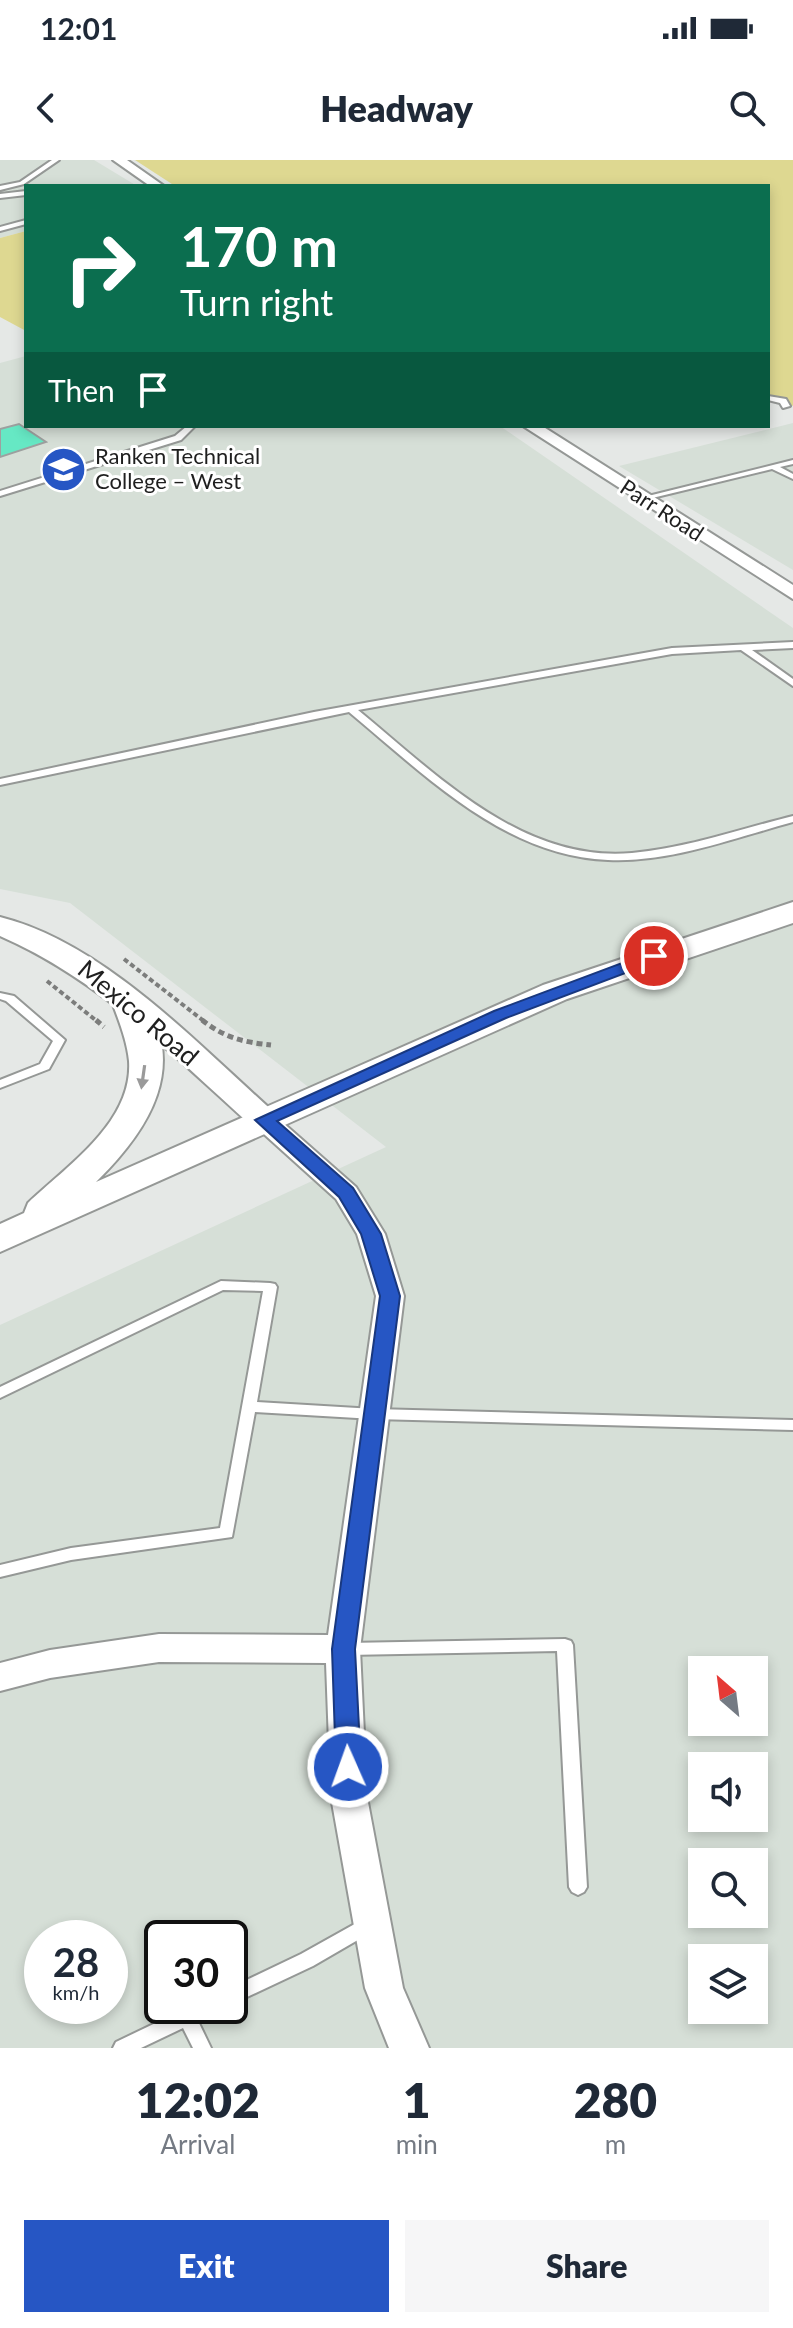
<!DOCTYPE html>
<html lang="en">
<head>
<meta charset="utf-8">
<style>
  :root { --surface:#fff; --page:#f6f6f7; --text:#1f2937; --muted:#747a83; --accent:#2656c4 }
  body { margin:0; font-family:Lato,sans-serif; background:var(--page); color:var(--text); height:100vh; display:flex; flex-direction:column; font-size:30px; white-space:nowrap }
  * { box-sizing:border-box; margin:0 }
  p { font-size:26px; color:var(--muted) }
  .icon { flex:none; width:44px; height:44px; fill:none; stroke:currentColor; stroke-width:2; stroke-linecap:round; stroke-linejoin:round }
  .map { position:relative; height:1888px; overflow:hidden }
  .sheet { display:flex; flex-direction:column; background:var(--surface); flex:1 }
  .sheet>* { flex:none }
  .banner { position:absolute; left:24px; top:24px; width:746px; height:244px; border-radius:0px; box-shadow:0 4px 12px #0003; background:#0b6e4f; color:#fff; overflow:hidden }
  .needle { width:52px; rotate:332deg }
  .buttons { position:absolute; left:688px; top:1496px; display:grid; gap:16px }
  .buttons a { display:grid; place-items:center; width:80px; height:80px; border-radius:0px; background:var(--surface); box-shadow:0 4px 12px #0003; font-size:40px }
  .speed { position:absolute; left:24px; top:1760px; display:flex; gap:16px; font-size:40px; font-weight:700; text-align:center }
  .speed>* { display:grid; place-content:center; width:104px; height:104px; border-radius:50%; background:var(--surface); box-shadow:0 4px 12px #0003; line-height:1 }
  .speed small { font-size:20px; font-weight:400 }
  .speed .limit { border:4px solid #111; border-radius:12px; background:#fff; color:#111 }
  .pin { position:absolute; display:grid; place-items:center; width:68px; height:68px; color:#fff; margin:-34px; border:4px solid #fff; border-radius:50%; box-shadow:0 2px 8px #0007 }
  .me { position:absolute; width:88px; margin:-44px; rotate:358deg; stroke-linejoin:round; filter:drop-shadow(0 0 6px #0008) }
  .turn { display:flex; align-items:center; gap:28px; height:168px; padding:0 24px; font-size:36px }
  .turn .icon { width:104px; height:104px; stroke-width:2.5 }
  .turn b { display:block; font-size:56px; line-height:68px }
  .then { display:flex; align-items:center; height:76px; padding:0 24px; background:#0003; gap:16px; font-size:30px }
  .eta { display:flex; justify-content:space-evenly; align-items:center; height:136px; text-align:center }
  .eta b { font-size:48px; font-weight:800; line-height:56px }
  .action { display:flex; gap:16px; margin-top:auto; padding:16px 24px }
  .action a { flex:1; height:92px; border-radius:0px; background:var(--accent); color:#fff; font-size:32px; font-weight:800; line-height:92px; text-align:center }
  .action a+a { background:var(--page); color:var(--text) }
  .status { display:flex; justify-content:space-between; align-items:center; height:56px; padding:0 40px; background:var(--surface); direction:ltr }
  .status svg { height:22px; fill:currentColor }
  header { display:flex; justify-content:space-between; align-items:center; height:104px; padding:0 24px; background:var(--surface); font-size:36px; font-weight:800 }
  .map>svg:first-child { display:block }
</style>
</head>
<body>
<div class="status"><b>12:01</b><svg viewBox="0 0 49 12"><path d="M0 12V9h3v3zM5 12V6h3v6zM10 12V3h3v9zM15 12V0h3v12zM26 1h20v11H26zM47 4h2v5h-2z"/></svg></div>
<header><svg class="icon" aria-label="back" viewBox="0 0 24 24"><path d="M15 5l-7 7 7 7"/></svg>Headway<svg class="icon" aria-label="search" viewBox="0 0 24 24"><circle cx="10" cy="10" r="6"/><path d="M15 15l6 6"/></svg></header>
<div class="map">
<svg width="793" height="1888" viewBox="0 0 793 1888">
  <rect width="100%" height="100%" fill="#e5e8e6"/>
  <path fill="#d6dfd7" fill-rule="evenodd" d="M0 0H94L137 26H26V71L0 78Z
    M26 196V266H500L793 468V1888H0V1165L386 987 70 743 0 729V203ZM702 1510H754V1562H702ZM702 1606H754V1658H702ZM702 1702H754V1754H702ZM42 1778H110V1846H42ZM162 1778H230V1846H162ZM702 1798H754V1850H702Z
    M793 263V410L619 306Z"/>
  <path fill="#ded891" d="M135 0H793V246L768 234V26H175Z
    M26 71V171L0 157V78Z"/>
  <path fill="#66e8c4" stroke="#9da09f" stroke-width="2" d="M19 264 46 282 0 297V269Z"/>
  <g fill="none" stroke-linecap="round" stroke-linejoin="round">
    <defs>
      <path id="service" d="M52 0H59L24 24 0 30V26L20 22Z
        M26 31V35L0 38V34Z
        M26 60V64L0 71V67Z
        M768 236 786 239 790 246 783 248 780 243 768 240Z
        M187 266H195L181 280 0 336V331L175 276Z
        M793 300V304L780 307 793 314V319L772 309 644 340 640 338Z
        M793 482V488L752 490 793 519V526L741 490 672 494 358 550C436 614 522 703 632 693 687 688 740 669 793 656V662C734 678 670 703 608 700 504 696 424 614 349 552L0 625V619L314 552 672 488Z
        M0 833 14 836 65 880 49 909 0 928V920L40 904 53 881 6 841 0 839Z
        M221 1121 270 1123 275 1124 277 1127 257 1242 374 1249 793 1260V1270L374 1259 255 1252 232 1377 71 1400 0 1417V1405L71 1388 220 1368 263 1131 223 1130 0 1238V1227Z
        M565 1479 571 1481 573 1485 587 1727 584 1732 578 1735 572 1732 569 1727 557 1491 347 1495 341 1493 339 1489 341 1485 347 1483Z
        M369 1756 375 1758 378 1764 375 1770 313 1806 230 1845V1828L301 1794Z
        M191 1846H219L216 1852 198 1861 211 1888H193L183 1868 141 1888H113L116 1882Z"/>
      <path id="minor" d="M113 0H127L164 26H150Z
        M523 266H542L793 425V439Z
        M264 952 273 954 356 1027 385 1074 404 1136 360 1489 367 1637 403 1828 429 1888H389L365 1828 331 1637 326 1503 159 1502 50 1518 0 1531V1503L50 1490 159 1474 328 1475 376 1136 357 1074 336 1039 255 966 251 960 255 954Z"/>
      <path id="tertiary" d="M0 757C104 783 197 884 275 953L280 960 275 967 264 970 253 967C174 896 99 819 0 776Z"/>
      <path id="secondary" d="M793 742V763L567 839 0 1092V1064L24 1053 28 1043C67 1006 133 962 129 901 127 881 119 861 112 842L117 835 129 832 141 835C190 906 149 970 96 1022L543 825Z"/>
    </defs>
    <use href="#service" stroke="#959896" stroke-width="4"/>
    <use href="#minor" stroke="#959896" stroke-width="4"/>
    <use href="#tertiary" stroke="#959896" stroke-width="4"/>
    <use href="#secondary" stroke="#959896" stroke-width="4"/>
    <path stroke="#7c7d7c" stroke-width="4" stroke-dasharray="5 3" stroke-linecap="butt" d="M124 799 205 862
      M47 821 98 862"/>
    <path stroke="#7c7d7c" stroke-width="5" stroke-dasharray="6 4" stroke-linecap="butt" d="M96 860 104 867
      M202 860C225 878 243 882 271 885"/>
    <use href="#service" fill="#fff" fill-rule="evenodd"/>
    <use href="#minor" fill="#fff" fill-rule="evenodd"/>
    <use href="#tertiary" fill="#fff" fill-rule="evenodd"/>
    <use href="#secondary" fill="#fff" fill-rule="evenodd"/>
  </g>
  <defs><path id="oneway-solid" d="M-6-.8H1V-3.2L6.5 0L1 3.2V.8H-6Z" transform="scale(2)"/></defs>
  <use fill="#9a9a9a" href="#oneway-solid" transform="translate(143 917) rotate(98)"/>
  <path fill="#2656c4" stroke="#19387f" stroke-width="2" d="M654 791 663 796 660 800 506 858 277 961 353 1028 381 1074 400 1136 355 1489 361 1607 357 1615 348 1618 339 1615 336 1607 332 1489 380 1136 361 1074 339 1037 255 960 494 851Z"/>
  <defs>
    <symbol id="university-disc" viewBox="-11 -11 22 22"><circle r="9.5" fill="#2656c4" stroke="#fff"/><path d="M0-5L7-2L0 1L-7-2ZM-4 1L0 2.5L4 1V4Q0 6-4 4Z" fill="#fff"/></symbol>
  </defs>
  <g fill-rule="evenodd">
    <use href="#university-disc" x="38" y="284" width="51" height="51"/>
  </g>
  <g text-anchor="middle" stroke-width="6" stroke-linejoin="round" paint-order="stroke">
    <g font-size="22" fill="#1f1f1f" stroke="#fff" text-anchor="start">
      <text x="95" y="304">Ranken Technical<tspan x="95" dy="25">College – West</tspan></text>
    </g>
    <g font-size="22" fill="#1f1f1f" stroke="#fff">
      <text transform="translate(662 350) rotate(33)" y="8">Parr Road</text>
    </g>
    <g font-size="26" fill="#1f1f1f" stroke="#fff">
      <text transform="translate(138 853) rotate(40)" y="9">Mexico Road</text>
    </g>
  </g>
</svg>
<div class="buttons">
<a><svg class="needle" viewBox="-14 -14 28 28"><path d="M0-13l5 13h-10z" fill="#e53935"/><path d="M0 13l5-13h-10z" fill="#747a83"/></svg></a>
<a><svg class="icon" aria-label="sound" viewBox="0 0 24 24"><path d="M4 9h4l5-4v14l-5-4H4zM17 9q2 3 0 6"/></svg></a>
<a><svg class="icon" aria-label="search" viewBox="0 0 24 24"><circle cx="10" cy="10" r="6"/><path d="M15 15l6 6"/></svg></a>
<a><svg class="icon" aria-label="layers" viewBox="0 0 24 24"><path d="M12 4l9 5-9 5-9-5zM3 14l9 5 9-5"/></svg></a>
</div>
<div class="speed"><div>28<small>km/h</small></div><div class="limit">30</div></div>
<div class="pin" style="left:654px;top:796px;background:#d93025"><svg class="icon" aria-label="arrive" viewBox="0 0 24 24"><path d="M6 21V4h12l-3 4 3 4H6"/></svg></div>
<svg class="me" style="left:348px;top:1607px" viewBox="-20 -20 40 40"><circle r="17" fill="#2656c4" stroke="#fff" stroke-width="3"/><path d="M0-11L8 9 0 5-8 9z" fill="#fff"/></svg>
<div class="banner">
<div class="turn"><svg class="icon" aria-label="right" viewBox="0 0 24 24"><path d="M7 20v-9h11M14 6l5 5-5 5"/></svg><div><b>170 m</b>Turn right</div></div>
<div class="then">Then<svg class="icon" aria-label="arrive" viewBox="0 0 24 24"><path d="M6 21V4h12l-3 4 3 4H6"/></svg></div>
</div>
</div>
<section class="sheet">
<div class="eta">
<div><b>12:02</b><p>Arrival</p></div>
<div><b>1</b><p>min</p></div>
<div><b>280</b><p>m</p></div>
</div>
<div class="action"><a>Exit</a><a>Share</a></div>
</section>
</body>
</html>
